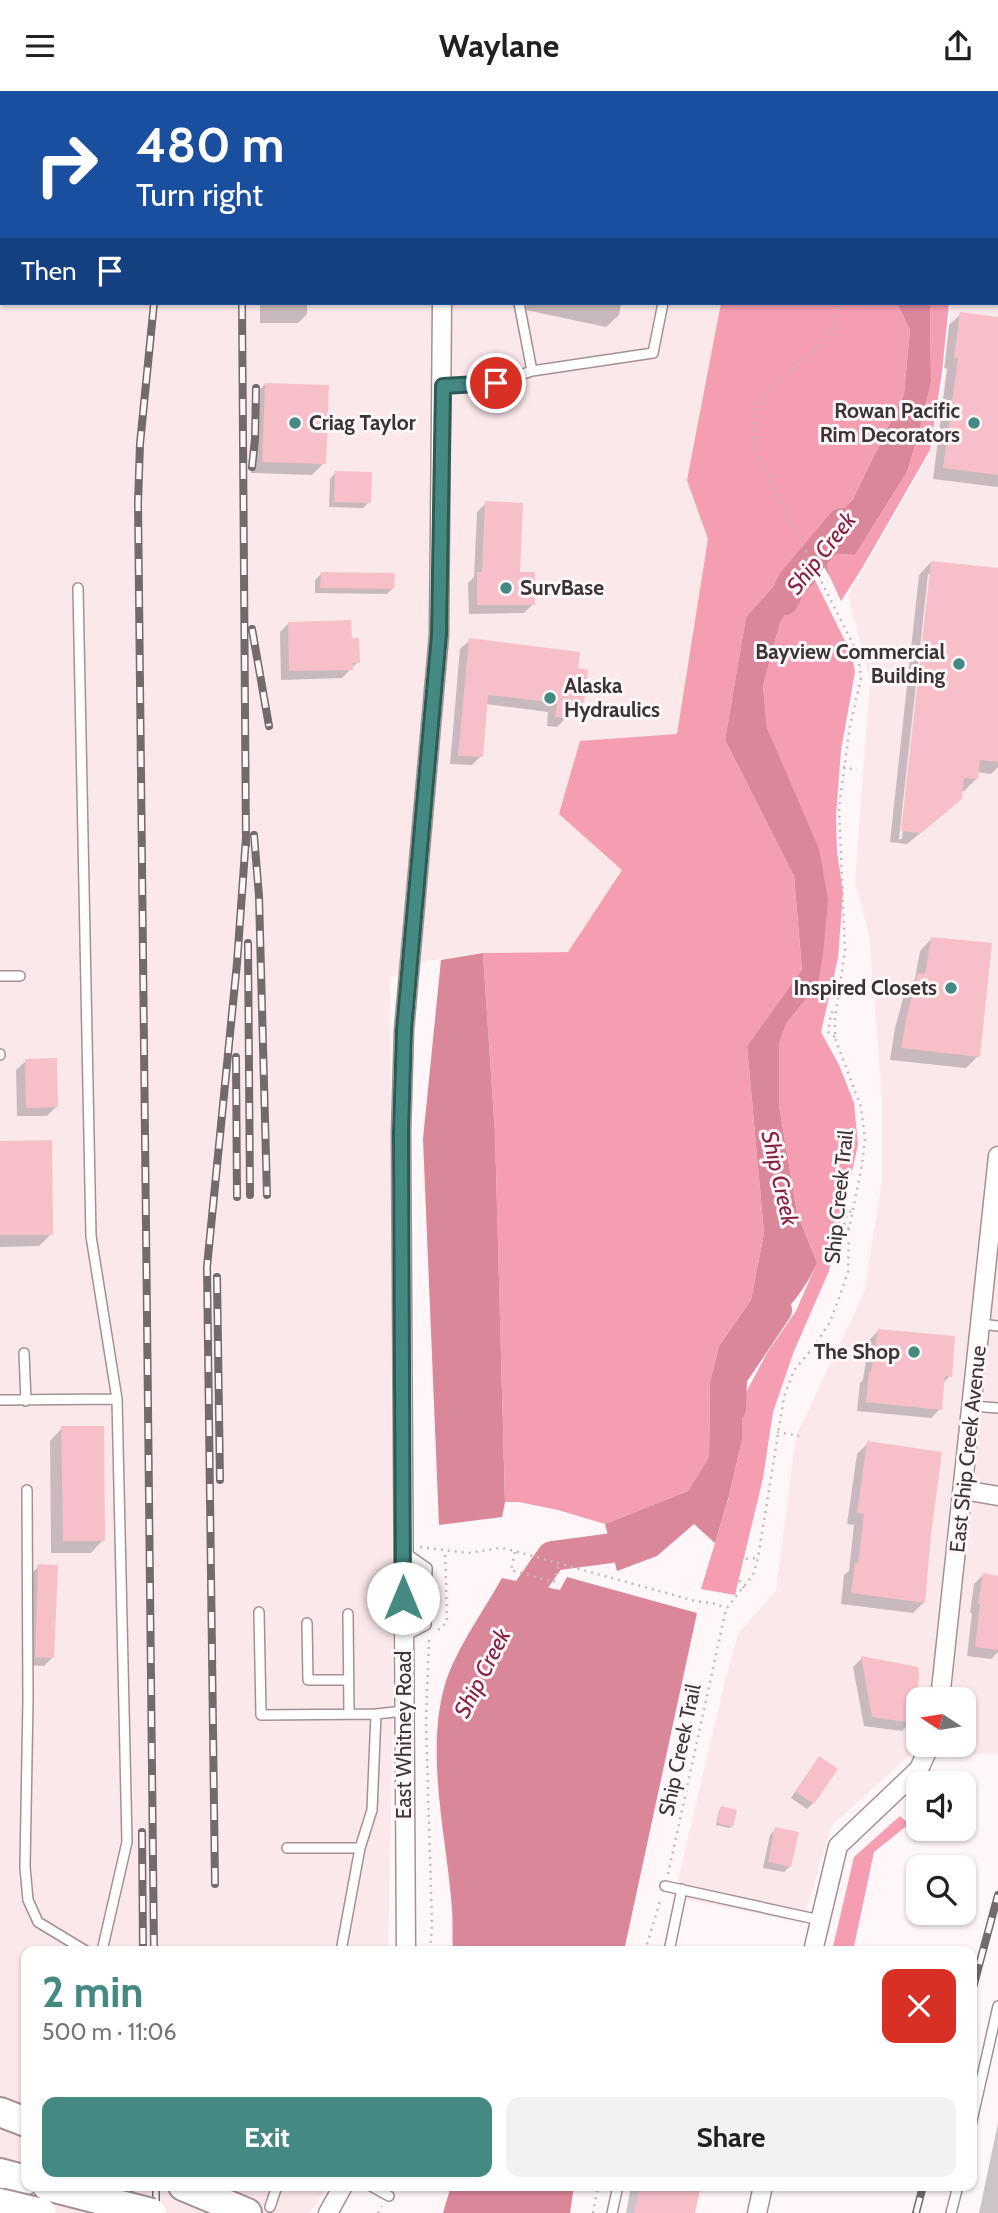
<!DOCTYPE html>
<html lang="en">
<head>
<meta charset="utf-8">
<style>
  :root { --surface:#fff; --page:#f2f2f2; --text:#202124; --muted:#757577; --accent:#448a82 }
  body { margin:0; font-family:Cabin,sans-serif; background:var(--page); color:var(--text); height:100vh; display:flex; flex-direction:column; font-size:26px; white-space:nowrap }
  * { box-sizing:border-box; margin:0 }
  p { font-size:23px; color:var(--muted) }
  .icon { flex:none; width:38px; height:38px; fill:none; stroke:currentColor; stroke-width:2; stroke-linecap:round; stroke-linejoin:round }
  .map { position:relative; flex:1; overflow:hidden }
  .drawer { position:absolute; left:21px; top:1855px; width:956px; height:245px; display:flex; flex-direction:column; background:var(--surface); border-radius:14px; box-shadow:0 2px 5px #0004 }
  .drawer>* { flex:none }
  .guide { position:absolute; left:0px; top:0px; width:999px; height:214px; box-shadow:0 2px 5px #0004; background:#1a4fa0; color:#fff; overflow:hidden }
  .needle { width:46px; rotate:282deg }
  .buttons { position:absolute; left:906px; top:1596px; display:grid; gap:14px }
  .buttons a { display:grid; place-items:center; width:70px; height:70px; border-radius:14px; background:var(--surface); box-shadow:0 2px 5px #0004; font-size:35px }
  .pin { position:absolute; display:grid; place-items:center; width:60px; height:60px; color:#fff; margin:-30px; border:4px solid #fff; border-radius:50%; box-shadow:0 2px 7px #0007 }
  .me { position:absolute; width:77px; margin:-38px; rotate:0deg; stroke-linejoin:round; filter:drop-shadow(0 0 5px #0008) }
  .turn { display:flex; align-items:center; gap:24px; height:147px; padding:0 21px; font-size:32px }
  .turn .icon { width:91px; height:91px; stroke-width:2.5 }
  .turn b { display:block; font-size:49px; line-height:60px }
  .then { display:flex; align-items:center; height:66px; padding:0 21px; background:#0003; gap:14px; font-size:26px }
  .round { display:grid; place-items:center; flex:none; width:74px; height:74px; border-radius:14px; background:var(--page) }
  .summary { display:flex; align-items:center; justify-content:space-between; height:119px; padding:0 21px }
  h1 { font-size:42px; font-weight:700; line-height:52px; color:var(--accent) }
  .cta { display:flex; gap:14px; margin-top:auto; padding:14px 21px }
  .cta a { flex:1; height:80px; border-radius:14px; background:var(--accent); color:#fff; font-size:28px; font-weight:700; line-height:80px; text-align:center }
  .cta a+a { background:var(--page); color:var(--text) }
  header { display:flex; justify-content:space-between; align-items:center; height:91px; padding:0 21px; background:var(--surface); font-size:32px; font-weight:700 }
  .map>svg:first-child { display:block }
</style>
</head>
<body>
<header><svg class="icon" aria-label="menu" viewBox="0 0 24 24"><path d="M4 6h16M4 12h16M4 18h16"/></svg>Waylane<svg class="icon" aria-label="share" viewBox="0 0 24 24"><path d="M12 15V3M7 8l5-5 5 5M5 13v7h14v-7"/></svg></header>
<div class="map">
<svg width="998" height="2122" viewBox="0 0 998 2122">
  <rect width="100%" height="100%" fill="#fff6f8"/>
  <path fill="#fae8eb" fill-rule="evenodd" d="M0 0H705L706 2H2V212H721L687 388 708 448 677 644 580 650 622 779 568 861 483 862 427 870 390 887 393 1628 388 1860H26V2095H329L309 2122H0Z
    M978 0H998V1663H911L831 1735 803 1832 674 1806 727 1582 739 1541 776 1500 796 1345 864 1202 882 1091V1008L869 843 855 791 870 589 848 505 931 361 945 283 951 212H998V2H977ZM919 1608H964V1654H919Z"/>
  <path fill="#f59eb1" d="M721 212H897L910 239 904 303 853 408 746 526 725 649 794 785 802 880 747 955 764 1142 751 1209 719 1255 710 1291 709 1366 688 1400 605 1433 558 1419 519 1411H505L495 1042 483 862 568 861 622 779 559 723 580 650 677 643 708 448 687 389Z
    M930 212H949L942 281 930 359 861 479 841 510 830 486 826 472 837 463 855 464 907 381 920 338 931 291Z
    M816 491 851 562 855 581 841 659 836 725 837 761 843 801 838 867 821 941 839 974 854 1012 858 1054 829 1180 794 1260 773 1321 763 1387 735 1504 701 1498 729 1406 742 1349V1309L767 1262 796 1220 817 1172 797 1122 779 1014V953L786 933 818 893 783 677 767 637 763 595 780 532 793 511Z
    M900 1725 909 1733 874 1761 853 1860H832L854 1766Z"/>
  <path fill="#db879a" d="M897 212H930L931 291 920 338 907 381 855 464 837 463 826 472 830 486 811 454 853 408 904 303 910 239Z
    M799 467 816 491 793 511 780 532 763 595 767 637 819 758 828 809 823 864 818 893 786 933 779 953V1014L797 1122 817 1172C798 1214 769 1237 736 1268L742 1309V1349L729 1405 715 1452 694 1433 657 1465 617 1480 605 1433 688 1400 709 1366 710 1291 719 1255 751 1209 764 1142 747 955 802 879 794 785 725 649 746 526Z
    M483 862 495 1042 505 1411 502 1426 439 1434 423 1048 441 869Z
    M567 1486 697 1522 624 1860H453C452 1846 453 1832 452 1818 447 1746 424 1661 446 1590 458 1555 484 1519 502 1487L560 1499Z
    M451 2095H574L570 2122H443Z"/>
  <path fill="#0003" fill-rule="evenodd" d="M977 0H998V100V2H977Z
    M2 80V192H0V82Z
    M260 212H307V223L298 232H260Z
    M527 212H621L619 224 606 236 526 219Z
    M961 223 998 228V396L933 388 947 278 944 277 949 234Z
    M265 293 324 372 312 384 251 382 253 306Z
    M335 382 369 411 363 417 329 416 330 388Z
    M486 412 533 513 524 522 469 523 468 492 474 486 477 421Z
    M931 471 998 479V676L991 683 977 681 976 688 964 700H961L947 720 907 753 890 751 919 484ZM928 483H931L902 748H899Z
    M321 483 393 497 387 503 315 502V489Z
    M289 532 350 549 358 571 342 587 281 589 280 541Z
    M470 549 576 579 582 611 573 621 567 620 566 627 557 636 547 635 548 621 486 613 481 665 472 674 450 673 460 558Z
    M932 847 978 965 966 977 890 969 895 937 906 897 915 888 920 860Z
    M26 970 56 1016 47 1025H17L16 979Z
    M0 1052 51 1143 39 1155 0 1156Z
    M878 1240 950 1285 943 1292 940 1318 931 1327 857 1320 860 1292 863 1289 869 1249Z
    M62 1337 103 1449 91 1462H51L50 1350Z
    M868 1352 929 1443 924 1511 913 1522 841 1513 844 1484 849 1480 854 1434 847 1433 857 1363Z
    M39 1475 53 1566 44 1575 26 1574 30 1484Z
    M983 1484 998 1486V1561L991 1568 967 1565 972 1522H970L974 1493Z
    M862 1567 911 1631 902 1640 864 1635 853 1576Z
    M814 1673 813 1712 807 1718 791 1707Z
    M721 1717 732 1735 729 1737 716 1734 719 1720Z
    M776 1738 790 1775 784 1781 763 1777 770 1744Z
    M277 1856 315 1858V1860H273Z
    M998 2032V2122H979Z
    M631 2095H699L693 2122H626Z"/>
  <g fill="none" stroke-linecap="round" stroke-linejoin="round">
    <path stroke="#db879a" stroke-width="30" d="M784 509 793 490 842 432
      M731 1317 732 1286 777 1219
      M509 1526 552 1465 612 1457 648 1442"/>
  </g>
  <path fill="#f6bfca" d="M960 221 998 226V384L943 377 958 267H954Z
    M265 292 329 294 326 373 262 371Z
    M335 380 372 381 371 412 334 411Z
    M485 410 523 412 520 481H535V514H477V481H482Z
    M931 470 998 477V671L980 669 978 688 964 687 962 708 921 742 901 740Z
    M321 481 395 482 394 498 320 497Z
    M351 529 352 547H359L360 572H353V579L289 580 288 531Z
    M469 547 580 561 578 577 588 579 584 612 570 611 568 627 555 626 557 612 488 604 483 666 458 665Z
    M931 846 992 852 980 966 901 957 907 924 918 882 925 883Z
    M57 967 58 1016 26 1017 25 968Z
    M52 1049 53 1144H0V1050Z
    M878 1238 955 1245 952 1286 945 1285 942 1319 866 1311 869 1281H871Z
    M61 1335H104L105 1450H63Z
    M867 1350 942 1361 931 1443 925 1512 851 1502 855 1471 858 1472 864 1423 857 1422Z
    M38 1473 58 1474 54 1567 35 1566Z
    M983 1482 998 1485V1559L975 1556 980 1513H978Z
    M861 1565 918 1576 919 1586 913 1632 872 1626Z
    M819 1665 838 1678 814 1713 796 1701Z
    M721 1715 737 1719 733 1736 717 1732Z
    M775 1736 799 1741 791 1776 768 1771Z
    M640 2095H701L695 2122H634Z"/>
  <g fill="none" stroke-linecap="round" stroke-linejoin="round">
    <defs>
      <path id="service" d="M411 0 415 2
        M679 0 680 2
        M599 2 602 0
        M519 212 532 280
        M443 295 496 292 532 280 653 262 663 212
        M78 497 91 1145 117 1308 127 1751 102 1860
        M0 885H20
        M0 963V964
        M981 1233 998 1235
        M24 1262 26 1310
        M0 1309 117 1308
        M972 1315 998 1317
        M27 1399 28 1609 25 1776 28 1809 38 1831 86 1860
        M404 1461 427 1477 426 1534 405 1545
        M259 1521 261 1624 376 1623
        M348 1523 349 1623
        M307 1532 308 1589H348
        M287 1757H360L372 1719 376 1623 404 1620
        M665 1795 820 1829
        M341 1860 360 1757
        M669 1860 682 1798
        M971 2034 998 1915
        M371 2095 389 2105
        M270 2116 277 2095
        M612 2122 618 2095
        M951 2122 958 2095"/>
      <path id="minor" d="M471 2 472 0
        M963 1399 998 1405
        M940 1608 998 1065
        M406 1860 401 1041 404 939 439 544 442 212
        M813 1860 838 1755 919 1678 930 1654
        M328 2122 343 2095
        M757 2122 763 2095"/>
      <path id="primary" d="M0 2021 26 2031
        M0 2082 26 2089
        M183 2095 247 2122"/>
    </defs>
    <use href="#service" stroke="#a49194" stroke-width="12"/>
    <use href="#minor" stroke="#a49194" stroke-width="21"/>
    <use href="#primary" stroke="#a49194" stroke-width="32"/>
    <path stroke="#c3babc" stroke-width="2.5" stroke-dasharray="2 5" stroke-linecap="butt" d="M788 2 789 0
      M843 676 857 679
      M835 946 828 941 831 923 835 916
      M849 1138 844 1134 847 1122 852 1120
      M777 1341 799 1345
      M420 1456 468 1462 500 1457 507 1458 695 1510 717 1513 726 1518
      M515 1461 511 1479 554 1491 559 1472
      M744 1497 738 1487 742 1468 758 1467
      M438 1539 447 1531 445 1459
      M429 1549 426 1630 432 1833 430 1860
      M668 1783 726 1518 753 1484 758 1467 784 1306 794 1279 813 1257 830 1231 840 1204 848 1181 849 1138 862 1074 865 1048 861 1016 835 947V927L845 860 839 716 850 635 861 587 858 565 853 553 759 368C737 300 786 291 823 251 828 245 835 236 836 228 838 223 837 217 837 212
      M645 1860 661 1807
      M378 2122 382 2115
      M593 2122 598 2095"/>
    <use href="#service" stroke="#fff" stroke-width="9"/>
    <use href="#minor" stroke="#fff" stroke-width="18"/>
    <use href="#primary" stroke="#fff" stroke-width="28"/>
    <defs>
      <path id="rail" d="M176 2V0
        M242 212 246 754
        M252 376 255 348 256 297
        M252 538 269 635
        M254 744 259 805 267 1104
        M248 852 250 1104
        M236 966 237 1106
        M217 1186 220 1389
        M142 1741 143 1860
        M215 1793 207 1176 237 872 246 746
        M154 1860 138 412 140 353 154 212
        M971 1904 998 1804
        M156 2095V2122
        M23 2122 48 2095
        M127 2122 130 2095
        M916 2122 923 2095"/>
    </defs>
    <use href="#rail" stroke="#726a6b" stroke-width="8"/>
    <use href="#rail" stroke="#fff6f8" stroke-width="5" stroke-dasharray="16" stroke-linecap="butt"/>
    <defs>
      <path id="primary-bridge" d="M47 2095 152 2122
        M0 2112 42 2122"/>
    </defs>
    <use href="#primary-bridge" stroke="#a49194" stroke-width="32" stroke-linecap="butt"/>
    <use href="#primary-bridge" stroke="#fff" stroke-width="28"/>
  </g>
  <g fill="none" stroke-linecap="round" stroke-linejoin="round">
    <defs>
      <path id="route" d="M403 1507 401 1041 404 939 439 544 443 295 496 292"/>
    </defs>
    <use href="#route" stroke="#2c5a54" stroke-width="18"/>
    <use href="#route" stroke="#448a82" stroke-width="12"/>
  </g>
  <g fill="#448a82" stroke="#fff6f8" stroke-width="2.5">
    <circle cx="295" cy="332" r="7"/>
    <circle cx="974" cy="332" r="7"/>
    <circle cx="506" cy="497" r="7"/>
    <circle cx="959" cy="573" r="7"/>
    <circle cx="550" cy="607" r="7"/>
    <circle cx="951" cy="897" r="7"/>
    <circle cx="914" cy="1261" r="7"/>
  </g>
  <g text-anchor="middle" stroke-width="6" stroke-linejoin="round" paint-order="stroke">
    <g font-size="21" font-weight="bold" fill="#3b3334" stroke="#fff6f8" text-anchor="end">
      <text x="960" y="327">Rowan Pacific<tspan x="960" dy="24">Rim Decorators</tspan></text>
      <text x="309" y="339" text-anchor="start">Criag Taylor</text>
      <text x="520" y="504" text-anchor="start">SurvBase</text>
      <text x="945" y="568">Bayview Commercial<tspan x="945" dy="24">Building</tspan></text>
      <text x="564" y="602" text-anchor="start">Alaska<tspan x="564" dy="24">Hydraulics</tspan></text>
      <text x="937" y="904">Inspired Closets</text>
      <text x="900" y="1268">The Shop</text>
    </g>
    <g font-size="21" fill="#3b3334" stroke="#fff6f8">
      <text transform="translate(839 1106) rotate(-84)" y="7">Ship Creek Trail</text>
      <text transform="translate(968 1358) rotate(-84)" y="7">East Ship Creek Avenue</text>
      <text transform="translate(404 1644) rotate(-90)" y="7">East Whitney Road</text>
      <text transform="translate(680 1659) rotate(-78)" y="7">Ship Creek Trail</text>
    </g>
    <g font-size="23" font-style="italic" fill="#842041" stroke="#fff6f8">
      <text transform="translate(821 462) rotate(-52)" y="8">Ship Creek</text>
      <text transform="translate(780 1087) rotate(77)" y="8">Ship Creek</text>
      <text transform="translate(482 1582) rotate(-63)" y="8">Ship Creek</text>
    </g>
  </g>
</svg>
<div class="buttons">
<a><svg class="needle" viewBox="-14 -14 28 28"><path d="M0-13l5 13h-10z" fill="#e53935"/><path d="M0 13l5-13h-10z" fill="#757577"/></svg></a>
<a><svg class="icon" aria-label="sound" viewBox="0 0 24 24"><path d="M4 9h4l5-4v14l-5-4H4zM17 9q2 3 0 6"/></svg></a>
<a><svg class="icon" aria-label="search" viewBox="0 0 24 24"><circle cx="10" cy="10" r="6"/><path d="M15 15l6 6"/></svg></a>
</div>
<div class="pin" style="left:496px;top:292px;background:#d93025"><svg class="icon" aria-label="arrive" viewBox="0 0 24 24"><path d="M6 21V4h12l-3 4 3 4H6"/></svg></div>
<svg class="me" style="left:403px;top:1507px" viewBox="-20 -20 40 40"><circle r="19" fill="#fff"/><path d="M0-13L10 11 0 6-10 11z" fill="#448a82"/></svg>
<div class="guide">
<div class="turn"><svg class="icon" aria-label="right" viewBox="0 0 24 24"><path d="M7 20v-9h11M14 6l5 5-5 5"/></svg><div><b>480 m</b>Turn right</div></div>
<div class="then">Then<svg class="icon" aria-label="arrive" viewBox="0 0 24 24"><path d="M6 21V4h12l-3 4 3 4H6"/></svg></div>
</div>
<section class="drawer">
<div class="summary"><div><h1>2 min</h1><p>500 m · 11:06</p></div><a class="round" style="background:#d93025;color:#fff"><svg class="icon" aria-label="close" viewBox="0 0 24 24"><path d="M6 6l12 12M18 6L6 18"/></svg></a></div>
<div class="cta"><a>Exit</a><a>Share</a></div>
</section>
</div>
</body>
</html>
